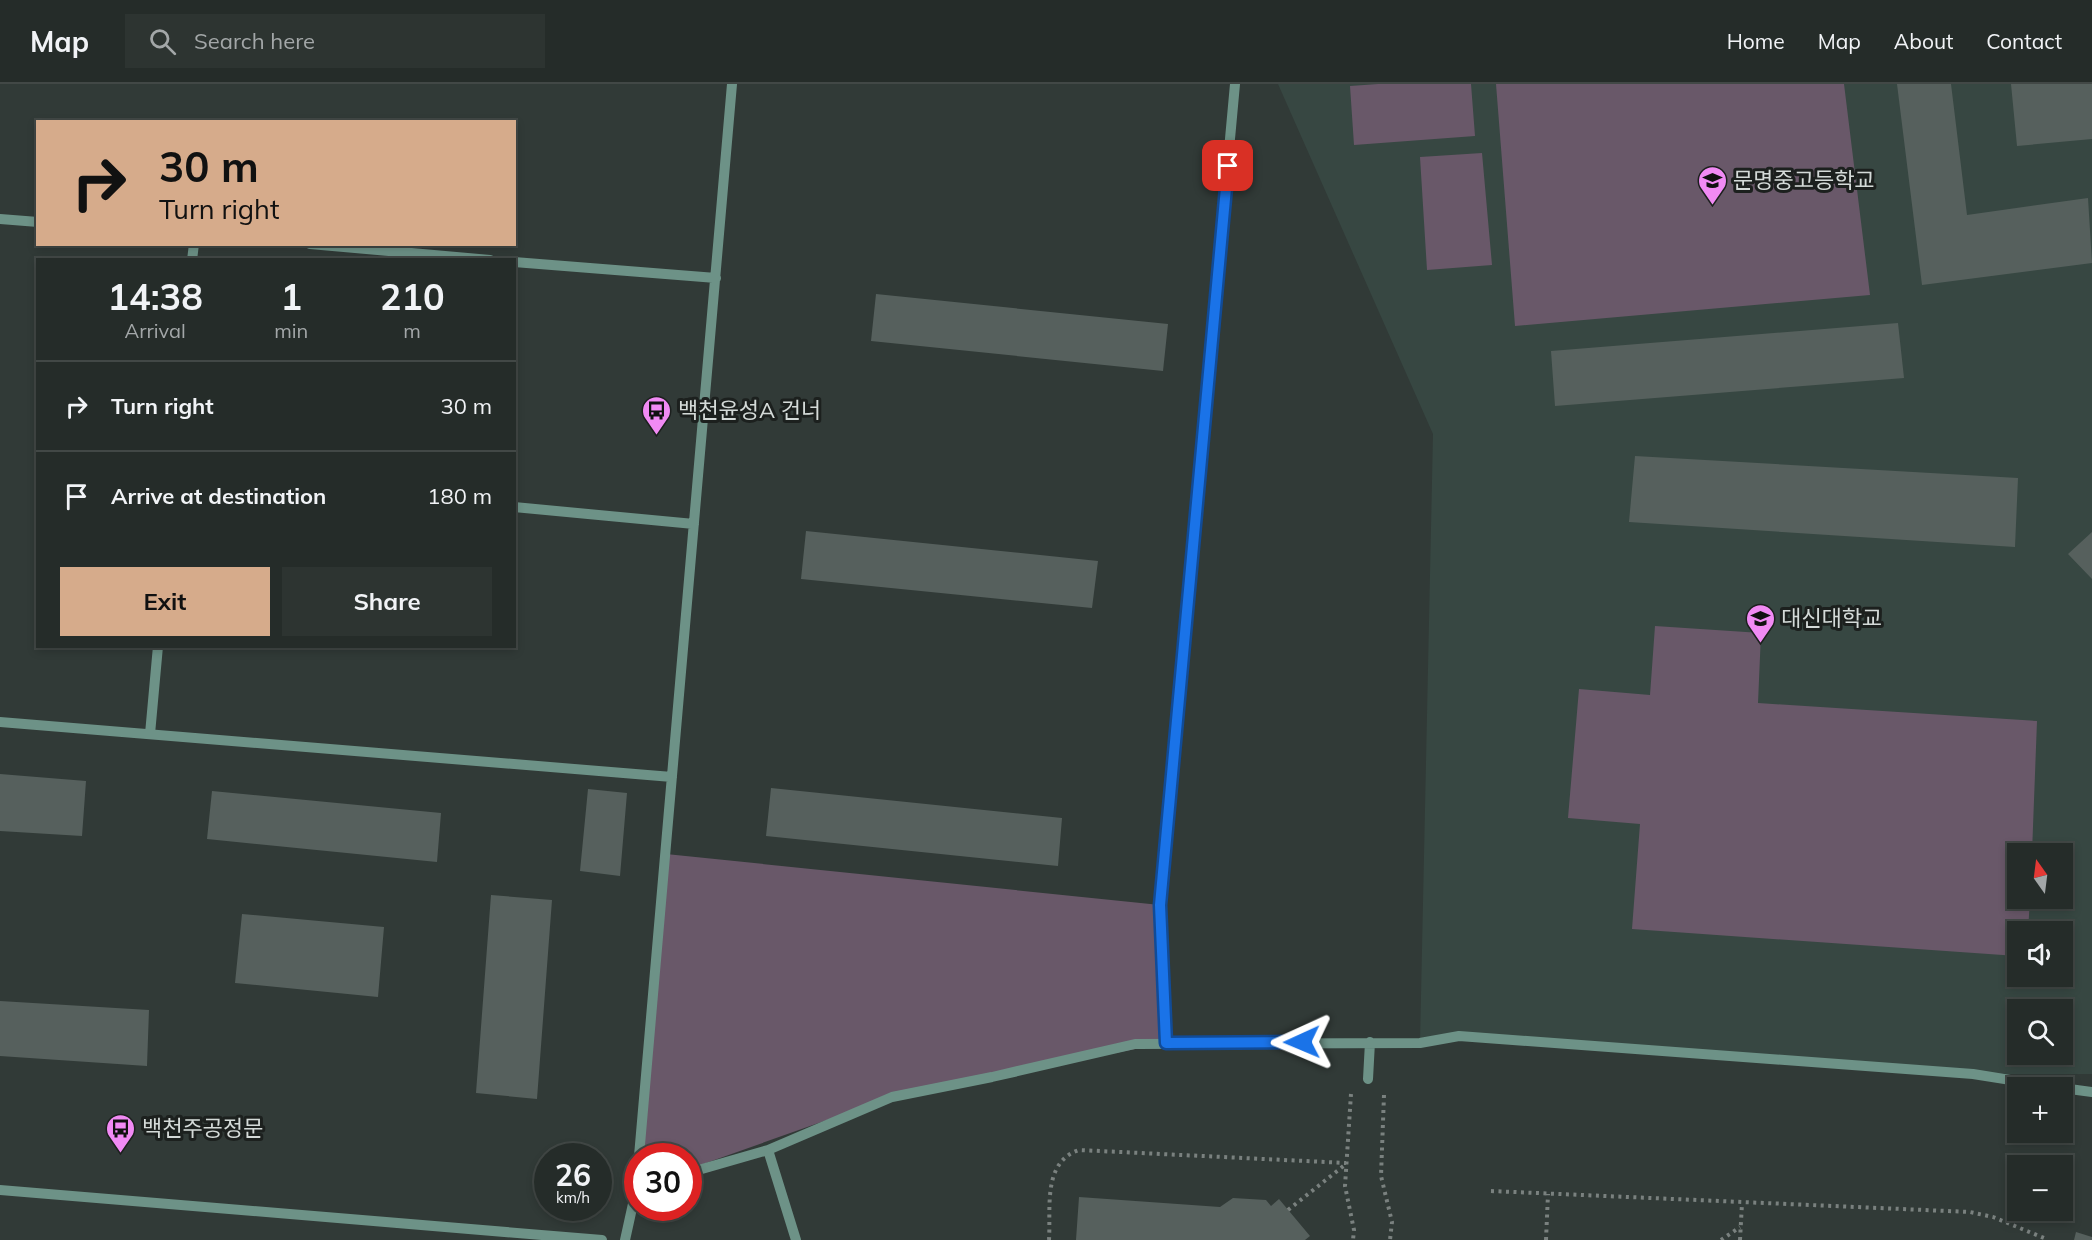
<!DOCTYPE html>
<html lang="en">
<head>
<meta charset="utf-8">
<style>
  :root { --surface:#252c29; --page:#2d3431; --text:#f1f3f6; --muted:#a3a7a8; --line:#424846; --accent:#d6ab8b }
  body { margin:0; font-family:Mulish,"Noto Sans KR",sans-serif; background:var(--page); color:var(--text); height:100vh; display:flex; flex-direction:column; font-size:22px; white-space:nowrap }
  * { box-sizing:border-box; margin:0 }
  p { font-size:20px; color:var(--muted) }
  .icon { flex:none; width:33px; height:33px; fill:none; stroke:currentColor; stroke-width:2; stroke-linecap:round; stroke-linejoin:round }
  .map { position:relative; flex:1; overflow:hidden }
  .drawer { position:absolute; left:36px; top:174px; width:480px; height:390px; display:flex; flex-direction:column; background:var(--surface); border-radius:0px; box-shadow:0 3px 9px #0003,0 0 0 2px var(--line) }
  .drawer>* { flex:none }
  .banner { position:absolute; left:36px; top:36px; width:480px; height:126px; border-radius:0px; box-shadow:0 3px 9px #0003,0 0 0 2px var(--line); background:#d6ab8b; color:#111; overflow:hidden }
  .needle { width:39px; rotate:346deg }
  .tools { position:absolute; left:2007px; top:759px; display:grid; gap:12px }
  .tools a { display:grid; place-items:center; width:66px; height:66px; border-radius:0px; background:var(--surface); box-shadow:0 3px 9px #0003,0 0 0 2px var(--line); font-size:30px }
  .speed { position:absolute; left:534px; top:1059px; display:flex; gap:12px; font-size:30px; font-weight:700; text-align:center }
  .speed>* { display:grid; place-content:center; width:78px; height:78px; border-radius:50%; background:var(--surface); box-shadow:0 3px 9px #0003,0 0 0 2px var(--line); line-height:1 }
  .speed small { font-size:15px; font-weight:400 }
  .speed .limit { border:9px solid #d22; background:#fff; color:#111 }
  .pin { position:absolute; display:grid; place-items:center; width:51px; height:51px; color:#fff; margin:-26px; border-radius:12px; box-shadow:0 3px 9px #0006 }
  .me { position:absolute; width:66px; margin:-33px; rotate:269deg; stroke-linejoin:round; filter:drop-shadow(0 0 4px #0008) }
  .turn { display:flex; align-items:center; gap:21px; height:126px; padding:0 24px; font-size:27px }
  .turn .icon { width:78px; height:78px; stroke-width:2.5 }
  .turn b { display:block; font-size:42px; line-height:51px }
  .eta { display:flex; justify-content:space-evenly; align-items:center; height:102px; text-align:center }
  .eta b { font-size:36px; font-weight:700; line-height:42px }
  .primary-button { display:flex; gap:12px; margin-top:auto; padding:12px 24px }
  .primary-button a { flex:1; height:69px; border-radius:0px; background:var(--accent); color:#111; font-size:24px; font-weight:700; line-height:69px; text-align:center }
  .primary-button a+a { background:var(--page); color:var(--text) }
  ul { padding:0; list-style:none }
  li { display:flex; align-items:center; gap:18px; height:90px; padding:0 24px; border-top:2px solid var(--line) }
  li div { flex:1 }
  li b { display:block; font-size:22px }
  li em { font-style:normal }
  header { display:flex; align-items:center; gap:36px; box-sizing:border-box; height:84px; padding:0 30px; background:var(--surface); border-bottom:2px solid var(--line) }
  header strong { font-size:28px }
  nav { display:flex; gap:33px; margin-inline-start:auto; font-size:21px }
  .search { width:420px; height:54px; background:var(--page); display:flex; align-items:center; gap:15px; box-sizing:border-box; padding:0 21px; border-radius:0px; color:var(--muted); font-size:22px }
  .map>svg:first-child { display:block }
</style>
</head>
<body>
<header>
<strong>Map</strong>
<div class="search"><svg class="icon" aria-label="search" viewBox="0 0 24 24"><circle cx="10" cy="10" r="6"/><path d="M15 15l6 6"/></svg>Search here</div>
<nav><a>Home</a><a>Map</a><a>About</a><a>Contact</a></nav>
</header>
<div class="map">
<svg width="2092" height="1156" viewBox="0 0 2092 1156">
  <rect width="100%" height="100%" fill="#313a37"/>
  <path fill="#374742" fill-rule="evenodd" d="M1278 0H2092V990H1973L1459 952 1420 959 1433 350ZM2018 770H2062V814H2018ZM2018 848H2062V892H2018ZM2018 926H2062V970H2018Z"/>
  <path fill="#695869" d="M1378 0H1471L1475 52 1354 61 1350 2Z
    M1496 0H1844L1870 211 1515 242Z
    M1482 69 1492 181 1427 186 1420 73Z
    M1655 542 1761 549 1758 619 2037 637 2032 769 2018 770V814L2030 815 2028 847 2018 848 2017 872 1632 845 1640 740 1568 734 1579 605 1650 611Z
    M666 770 1160 821 1166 959 892 1013 689 1085 688 1072H640Z"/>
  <path fill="#56605d" d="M1897 0H1951L1967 131 2088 114 2092 179 1922 201Z
    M2011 0H2092V55L2017 62Z
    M876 210 1168 240 1163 287 871 257Z
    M1898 239 1904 294 1555 322 1551 267Z
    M1635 372 2018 394 2015 463 1629 438Z
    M806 447 1098 477 1092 524 801 495Z
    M2092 448V495L2068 470Z
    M0 690 86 697 82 752 0 747Z
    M771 704 1062 734 1058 782 766 752Z
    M588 705 627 709 620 792 580 787Z
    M212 707 441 729 437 778 207 755Z
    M491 811 552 816 537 1015 476 1009Z
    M242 830 384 843 378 913 235 899Z
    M0 917 149 926 147 982 0 972Z
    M1079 1113 1220 1123 1233 1114 1266 1116 1271 1122 1279 1115 1310 1152 1305 1156H1076Z
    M2076 1148 2092 1153V1156H2074Z"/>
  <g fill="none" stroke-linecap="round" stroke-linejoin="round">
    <path stroke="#7a817f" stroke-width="4" stroke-dasharray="3 4.5" stroke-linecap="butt" d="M1351 1010 1345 1102 1354 1146 1353 1156
      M1384 1011 1381 1092 1392 1138 1390 1156
      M1491 1107 1970 1128 1993 1133 2044 1154
      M1288 1126 1346 1080
      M1049 1156C1051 1125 1042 1078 1079 1066L1346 1079
      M1546 1156 1548 1110
      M1721 1156 1740 1143
      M1740 1156 1742 1119"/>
    <path stroke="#6d9287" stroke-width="10" d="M0 135 38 138
      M310 160 490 176
      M192 176 194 160
      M514 178 716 194
      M514 423 694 440
      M0 638 672 693
      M150 650 158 562
      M1166 959 1160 821 1235 0
      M1368 995 1370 958
      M2062 1004 2092 1008
      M768 1066 796 1156
      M639 1072 732 0
      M688 1089 768 1066 892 1013 992 993 1135 960 1420 959 1459 952 1973 990 2061 1004
      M0 1106 602 1156
      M625 1156 638 1097"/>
  </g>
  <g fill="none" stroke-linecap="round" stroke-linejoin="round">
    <defs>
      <path id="route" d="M1228 82 1160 821 1166 959 1302 958"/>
    </defs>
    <use href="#route" stroke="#114b97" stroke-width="15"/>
    <use href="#route" stroke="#1a73e8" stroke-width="10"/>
  </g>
  <defs>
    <symbol id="school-pin" viewBox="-11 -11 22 30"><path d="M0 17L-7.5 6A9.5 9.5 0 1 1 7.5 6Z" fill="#f18af4" stroke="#1c201e"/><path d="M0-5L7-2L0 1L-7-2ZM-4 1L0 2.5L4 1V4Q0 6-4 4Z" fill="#111"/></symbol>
    <symbol id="bus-pin" viewBox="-11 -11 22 30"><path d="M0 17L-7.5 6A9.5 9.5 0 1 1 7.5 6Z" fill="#f18af4" stroke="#1c201e"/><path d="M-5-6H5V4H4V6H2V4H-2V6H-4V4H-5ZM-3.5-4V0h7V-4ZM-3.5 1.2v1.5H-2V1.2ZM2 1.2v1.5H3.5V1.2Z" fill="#111"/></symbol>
    <symbol id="university-pin" viewBox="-11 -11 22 30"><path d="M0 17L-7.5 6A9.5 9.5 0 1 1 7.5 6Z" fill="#f18af4" stroke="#1c201e"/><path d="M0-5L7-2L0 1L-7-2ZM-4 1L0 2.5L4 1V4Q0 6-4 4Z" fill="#111"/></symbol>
  </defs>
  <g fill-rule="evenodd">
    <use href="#school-pin" x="1696" y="80" width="33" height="45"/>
    <use href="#bus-pin" x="640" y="310" width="33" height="45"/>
    <use href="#university-pin" x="1744" y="518" width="33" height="45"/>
    <use href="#bus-pin" x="104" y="1028" width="33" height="45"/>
  </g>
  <g text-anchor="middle" stroke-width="6" stroke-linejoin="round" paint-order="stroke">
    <g font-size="22" fill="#d4dad8" stroke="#1c201e" text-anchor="start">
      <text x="1733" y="104">문명중고등학교</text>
      <text x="678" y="334">백천윤성A 건너</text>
      <text x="1781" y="542">대신대학교</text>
      <text x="142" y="1052">백천주공정문</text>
    </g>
  </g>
</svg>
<div class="tools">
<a><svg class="needle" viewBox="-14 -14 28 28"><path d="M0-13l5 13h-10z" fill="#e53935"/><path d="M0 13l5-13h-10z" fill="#a3a7a8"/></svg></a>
<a><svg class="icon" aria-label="sound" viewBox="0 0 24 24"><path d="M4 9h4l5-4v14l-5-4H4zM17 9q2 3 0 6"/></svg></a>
<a><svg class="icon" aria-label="search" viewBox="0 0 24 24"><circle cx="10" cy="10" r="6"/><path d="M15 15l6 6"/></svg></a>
<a>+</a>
<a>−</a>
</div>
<div class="speed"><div>26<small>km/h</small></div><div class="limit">30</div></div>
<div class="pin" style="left:1228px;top:82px;background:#d93025"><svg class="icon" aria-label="arrive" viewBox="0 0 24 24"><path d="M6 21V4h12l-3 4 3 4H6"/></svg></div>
<svg class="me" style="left:1302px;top:958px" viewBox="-20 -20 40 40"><path d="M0-17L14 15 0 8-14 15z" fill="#1a73e8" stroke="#fff" stroke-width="4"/></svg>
<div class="banner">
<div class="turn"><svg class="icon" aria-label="right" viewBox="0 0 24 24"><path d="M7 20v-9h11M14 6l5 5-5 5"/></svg><div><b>30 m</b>Turn right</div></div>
</div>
<section class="drawer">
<div class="eta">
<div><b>14:38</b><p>Arrival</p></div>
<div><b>1</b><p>min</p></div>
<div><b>210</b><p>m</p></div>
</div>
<ul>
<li><svg class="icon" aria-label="right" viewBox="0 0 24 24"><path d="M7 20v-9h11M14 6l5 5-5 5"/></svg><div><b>Turn right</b></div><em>30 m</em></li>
<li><svg class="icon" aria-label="arrive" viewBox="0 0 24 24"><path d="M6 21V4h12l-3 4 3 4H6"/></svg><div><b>Arrive at destination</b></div><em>180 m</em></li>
</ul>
<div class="primary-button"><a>Exit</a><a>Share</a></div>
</section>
</div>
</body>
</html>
